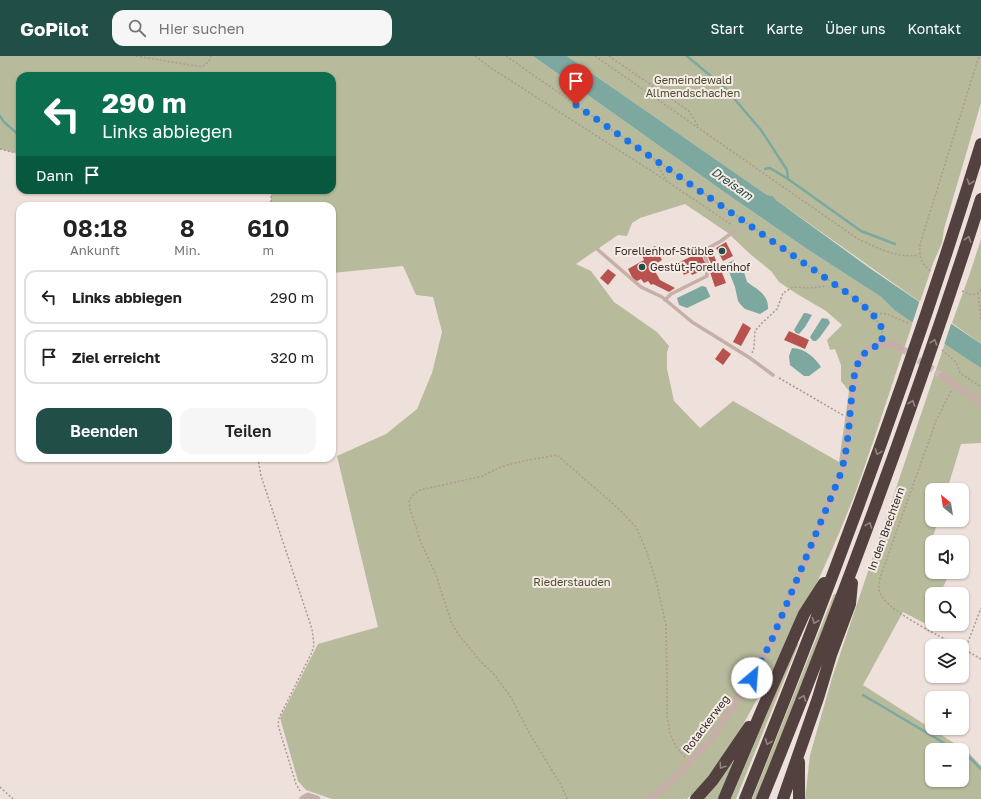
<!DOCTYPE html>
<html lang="de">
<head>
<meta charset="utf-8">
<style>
  :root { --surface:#fff; --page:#f6f6f6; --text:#222; --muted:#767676; --line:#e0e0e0; --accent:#214f48 }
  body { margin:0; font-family:"Golos Text",sans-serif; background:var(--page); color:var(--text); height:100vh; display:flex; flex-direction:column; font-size:15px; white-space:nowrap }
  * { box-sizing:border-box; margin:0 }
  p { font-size:13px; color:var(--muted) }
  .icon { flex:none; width:22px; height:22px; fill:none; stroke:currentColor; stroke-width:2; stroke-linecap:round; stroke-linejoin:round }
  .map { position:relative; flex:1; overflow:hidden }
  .panel { position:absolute; left:16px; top:146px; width:320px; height:260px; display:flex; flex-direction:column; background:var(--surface); border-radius:12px; box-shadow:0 1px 3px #0004 }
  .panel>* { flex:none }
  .top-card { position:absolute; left:16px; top:16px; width:320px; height:122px; border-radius:12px; box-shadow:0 1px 3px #0004; background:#0b6e4f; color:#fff; overflow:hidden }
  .needle { width:26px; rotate:330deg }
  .tools { position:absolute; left:925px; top:427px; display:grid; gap:8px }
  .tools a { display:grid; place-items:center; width:44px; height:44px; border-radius:8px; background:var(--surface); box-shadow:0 1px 3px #0004; font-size:20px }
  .pin { position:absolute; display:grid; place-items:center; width:34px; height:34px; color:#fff; margin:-41px -17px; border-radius:50% 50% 50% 0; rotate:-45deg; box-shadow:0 0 4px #0007 }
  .pin .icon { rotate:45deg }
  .me { position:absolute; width:44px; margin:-22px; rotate:27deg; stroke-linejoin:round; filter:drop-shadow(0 0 3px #0008) }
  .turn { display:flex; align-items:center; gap:14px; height:84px; padding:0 20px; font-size:18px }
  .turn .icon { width:52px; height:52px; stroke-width:2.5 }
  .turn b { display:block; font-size:28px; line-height:34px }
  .then { display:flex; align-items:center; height:38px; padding:0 20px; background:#0003; gap:8px; font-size:15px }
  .eta { display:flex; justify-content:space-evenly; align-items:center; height:68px; text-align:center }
  .eta b { font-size:24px; font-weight:600; line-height:28px }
  .cta { display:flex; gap:8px; margin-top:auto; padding:8px 20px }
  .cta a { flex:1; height:46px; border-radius:12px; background:var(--accent); color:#fff; font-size:16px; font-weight:600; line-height:46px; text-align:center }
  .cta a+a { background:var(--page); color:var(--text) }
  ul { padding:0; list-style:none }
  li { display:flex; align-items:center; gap:12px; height:54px; margin:0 8px 6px; padding:0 12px; border:2px solid var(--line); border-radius:12px }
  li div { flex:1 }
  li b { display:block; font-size:15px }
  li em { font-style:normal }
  header { display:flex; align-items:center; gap:24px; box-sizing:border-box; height:56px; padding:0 20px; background:var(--accent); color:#fff }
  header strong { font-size:19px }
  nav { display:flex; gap:22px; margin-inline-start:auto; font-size:14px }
  .search { width:280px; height:36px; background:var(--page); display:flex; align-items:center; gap:10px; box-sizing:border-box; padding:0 14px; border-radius:12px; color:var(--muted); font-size:15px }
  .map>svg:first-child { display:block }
</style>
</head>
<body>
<header>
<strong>GoPilot</strong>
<div class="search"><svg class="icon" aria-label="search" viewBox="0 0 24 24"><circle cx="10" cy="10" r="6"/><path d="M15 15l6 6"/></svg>Hier suchen</div>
<nav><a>Start</a><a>Karte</a><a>Über uns</a><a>Kontakt</a></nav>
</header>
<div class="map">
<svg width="981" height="743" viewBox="0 0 981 743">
  <rect width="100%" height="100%" fill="#eee0da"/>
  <path fill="#b7bb9c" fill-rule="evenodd" d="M0 0H533L734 143 810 195 881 241 894 254 913 266C894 322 876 379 856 435 831 501 800 564 766 626 745 666 721 713 687 743H332L306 734 298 725 280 662 318 588 378 571 337 400 386 378 417 353 432 317 442 276 433 241 416 239 403 210 332 217V150H271V134H332V20H20V98L0 93ZM685 148 728 177 750 198 771 215 779 226 797 238 826 255 842 269 827 284 830 294 835 293 841 309V325L849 335 839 406 733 345 700 372 674 345 667 313V296L669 290 657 276 614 246 591 215 576 208 618 179 627 180 632 167 640 162Z
    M567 0H981V47L944 173 942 187 934 205 920 246 776 144 773 140 767 139Z
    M981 183V288L952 267 970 217Z
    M945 287 981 312V387L961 388 947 434H932V464H938L933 481 939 486H932V516H950L940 538H932V555L926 568 903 556 863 629 968 696 981 710V743H805L810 699 832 622ZM932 694H962V724H932Z
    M834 538 838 539 759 743H752Z
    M799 587 736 743H729L796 589Z
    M731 706 733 708 719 743H700Z"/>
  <path fill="#7ca8a0" d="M533 0H567L767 139 773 140 776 144 871 213 981 288V312L894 254 881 241 810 195 734 143Z
    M734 204 737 216 740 212 744 216 747 226C757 233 769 239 768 253L760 258 745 253 741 249 738 245 735 231 726 208Z
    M702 230 706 231 710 240V241L687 252 679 249 677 242Z
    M804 257H806L812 259 805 271 799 278 796 277 794 274Z
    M822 262 828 263 830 267 820 281 816 285H813L810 281Z
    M792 292C805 292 815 302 821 311L809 320H804L790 309 789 300Z"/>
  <path fill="#eee0da" d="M920 244 952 265 944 289 912 268Z"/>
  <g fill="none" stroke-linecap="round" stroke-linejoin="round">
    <path stroke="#7ca8a0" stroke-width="2.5" d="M687 0 725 32 761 74 787 114 788 123 861 175 895 188
      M0 60 4 66 20 80
      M765 113 770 112 788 123
      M863 639 956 694
      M962 698 970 702 981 713"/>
  </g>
  <path fill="#b8524e" d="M726 186 733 200 723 205 716 192Z
    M655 190 662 204 652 210 660 224 675 232 669 236 653 228 651 229 648 225 644 227 641 223 637 225 633 223 628 213 644 204 641 197Z
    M700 196 706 209 698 213 699 216 692 219 690 216 684 219 678 207Z
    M713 197 717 207 712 209 707 199Z
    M719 209 726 227 715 231 709 213Z
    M608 213 616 219 608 229 600 222Z
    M743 267 751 272 741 290 733 286Z
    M789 275 809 284 805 293 784 284Z
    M723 292 731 298 723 309 715 303Z"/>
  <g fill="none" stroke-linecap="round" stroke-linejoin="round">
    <path stroke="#c8bbb6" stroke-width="7" stroke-dasharray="7 3.5" stroke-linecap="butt" d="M901 292 942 320"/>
    <path stroke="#b09992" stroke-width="1.5" stroke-dasharray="2 2" stroke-linecap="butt" d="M136 0 202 11 209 5 211 0
      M475 0 491 12 659 120 732 169
      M506 0 853 241 872 257 882 273V282
      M595 0 858 183C878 192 897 203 919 199
      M609 0 689 55 698 70
      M0 93 20 98
      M654 104 666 123
      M271 150V134
      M930 215C920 205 919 202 920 188L979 0
      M962 235 972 239 978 237 981 233
      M978 237 981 263
      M872 257 887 258 908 267
      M942 294 956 306 960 317 981 331
      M752 297 754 292 755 275 761 268 777 253 783 237 793 231 810 232 827 230
      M779 322 843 359
      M951 335 936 365 880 522C879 527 878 532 880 537 887 555 940 580 958 590
      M258 402 261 420 312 573 314 589 312 596 279 662 278 669 296 728 300 735
      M962 592 981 603
      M965 594 981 552
      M0 731 13 743
      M567 743 561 729 531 680 510 640 494 618 481 606 458 578 452 568 436 519 421 487 410 453 409 444 413 439 420 434 483 420C505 406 532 404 557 399L620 454 636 471 647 496 657 529 666 569 667 630V659L670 677 676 691 685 701"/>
    <path stroke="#c5afa7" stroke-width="3.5" d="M597 193 641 231 662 241 692 266 750 302 773 319
      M665 244 671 238 707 220 706 212 708 209 703 195 721 185 737 173"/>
    <path stroke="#c5afa7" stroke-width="7" d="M942 320 981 347
      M303 743 308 740 317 743
      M649 743 674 723 711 683 752 622 770 588 805 506 843 413 857 309C867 290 881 283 901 292"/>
    <path stroke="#52413f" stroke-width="12" d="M799 706V743
      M696 743 713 724 749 671
      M724 743 761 656 804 558 824 527
      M745 743C832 528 913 310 981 88
      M762 743C842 546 916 346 981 143
      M783 743 818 642 831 599 850 548 852 527"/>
  </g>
  <defs><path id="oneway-chevron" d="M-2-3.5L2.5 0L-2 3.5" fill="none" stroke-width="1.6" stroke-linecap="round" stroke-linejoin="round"/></defs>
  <g stroke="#948581">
    <use href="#oneway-chevron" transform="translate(970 126) rotate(108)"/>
    <use href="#oneway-chevron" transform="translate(968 183) rotate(-72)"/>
    <use href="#oneway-chevron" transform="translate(934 286) rotate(-71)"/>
    <use href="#oneway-chevron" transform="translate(912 347) rotate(-71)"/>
    <use href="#oneway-chevron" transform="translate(878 396) rotate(110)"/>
    <use href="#oneway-chevron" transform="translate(869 469) rotate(-70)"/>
    <use href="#oneway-chevron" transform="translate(815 565) rotate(111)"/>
    <use href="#oneway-chevron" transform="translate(803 642) rotate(-68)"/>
    <use href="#oneway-chevron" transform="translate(768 686) rotate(112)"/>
    <use href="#oneway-chevron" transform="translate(722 710) rotate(124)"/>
  </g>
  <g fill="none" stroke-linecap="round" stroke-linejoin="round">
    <path stroke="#1a73e8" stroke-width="7" stroke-dasharray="0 12.6" d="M576 49 853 241 872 257 882 272V288C874 290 865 295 860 303 852 317 852 342 850 358 848 382 846 405 837 427L770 588 752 622"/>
  </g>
  <g fill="#214f48" stroke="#f6ebe5" stroke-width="1.5">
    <circle cx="722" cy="195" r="4"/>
    <circle cx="642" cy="211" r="4"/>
  </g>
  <g text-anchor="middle" stroke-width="4" stroke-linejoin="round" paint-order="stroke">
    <g font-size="11" fill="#484d2d" stroke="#f6ebe5">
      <text x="693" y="28">Gemeindewald<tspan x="693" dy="13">Allmendschachen</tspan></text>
      <text x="572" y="530">Riederstauden</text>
    </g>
    <g font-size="11" fill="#322827" stroke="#f6ebe5" text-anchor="end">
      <text x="714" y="199">Forellenhof-Stüble</text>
      <text x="650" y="215" text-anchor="start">Gestüt-Forellenhof</text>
    </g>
    <g font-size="11" fill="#322827" stroke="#f6ebe5">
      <text transform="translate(886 473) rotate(-70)" y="4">In den Brechtern</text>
      <text transform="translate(706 668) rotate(-53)" y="4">Rotackerweg</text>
    </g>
    <g font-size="12" font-style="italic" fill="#214f48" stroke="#f6ebe5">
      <text transform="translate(732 128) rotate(35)" y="4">Dreisam</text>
    </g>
  </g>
</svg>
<div class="tools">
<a><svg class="needle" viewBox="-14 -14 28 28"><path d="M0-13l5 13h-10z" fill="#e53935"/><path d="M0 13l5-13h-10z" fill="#767676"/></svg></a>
<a><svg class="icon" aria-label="sound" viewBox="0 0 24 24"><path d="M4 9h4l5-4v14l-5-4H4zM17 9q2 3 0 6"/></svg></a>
<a><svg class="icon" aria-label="search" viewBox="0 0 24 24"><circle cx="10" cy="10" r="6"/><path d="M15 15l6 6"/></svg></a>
<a><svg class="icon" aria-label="layers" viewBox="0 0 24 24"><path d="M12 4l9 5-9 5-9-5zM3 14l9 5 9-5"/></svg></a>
<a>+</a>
<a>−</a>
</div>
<div class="pin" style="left:576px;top:49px;background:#d93025"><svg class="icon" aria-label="arrive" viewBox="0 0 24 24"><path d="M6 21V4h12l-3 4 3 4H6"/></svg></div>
<svg class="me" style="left:752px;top:622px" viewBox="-20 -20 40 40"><circle r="19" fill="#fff"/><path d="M0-13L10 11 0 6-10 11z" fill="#1a73e8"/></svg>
<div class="top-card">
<div class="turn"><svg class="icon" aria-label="left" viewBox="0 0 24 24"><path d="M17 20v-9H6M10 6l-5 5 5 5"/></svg><div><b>290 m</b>Links abbiegen</div></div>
<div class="then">Dann<svg class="icon" aria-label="arrive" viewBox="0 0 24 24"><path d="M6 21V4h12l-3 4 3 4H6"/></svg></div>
</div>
<section class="panel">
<div class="eta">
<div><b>08:18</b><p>Ankunft</p></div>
<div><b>8</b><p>Min.</p></div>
<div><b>610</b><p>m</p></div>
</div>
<ul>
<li><svg class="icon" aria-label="left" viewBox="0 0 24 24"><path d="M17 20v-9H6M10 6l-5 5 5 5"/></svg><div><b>Links abbiegen</b></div><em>290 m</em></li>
<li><svg class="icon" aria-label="arrive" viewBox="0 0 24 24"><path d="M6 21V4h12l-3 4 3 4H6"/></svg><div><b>Ziel erreicht</b></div><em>320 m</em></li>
</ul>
<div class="cta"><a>Beenden</a><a>Teilen</a></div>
</section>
</div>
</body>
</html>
